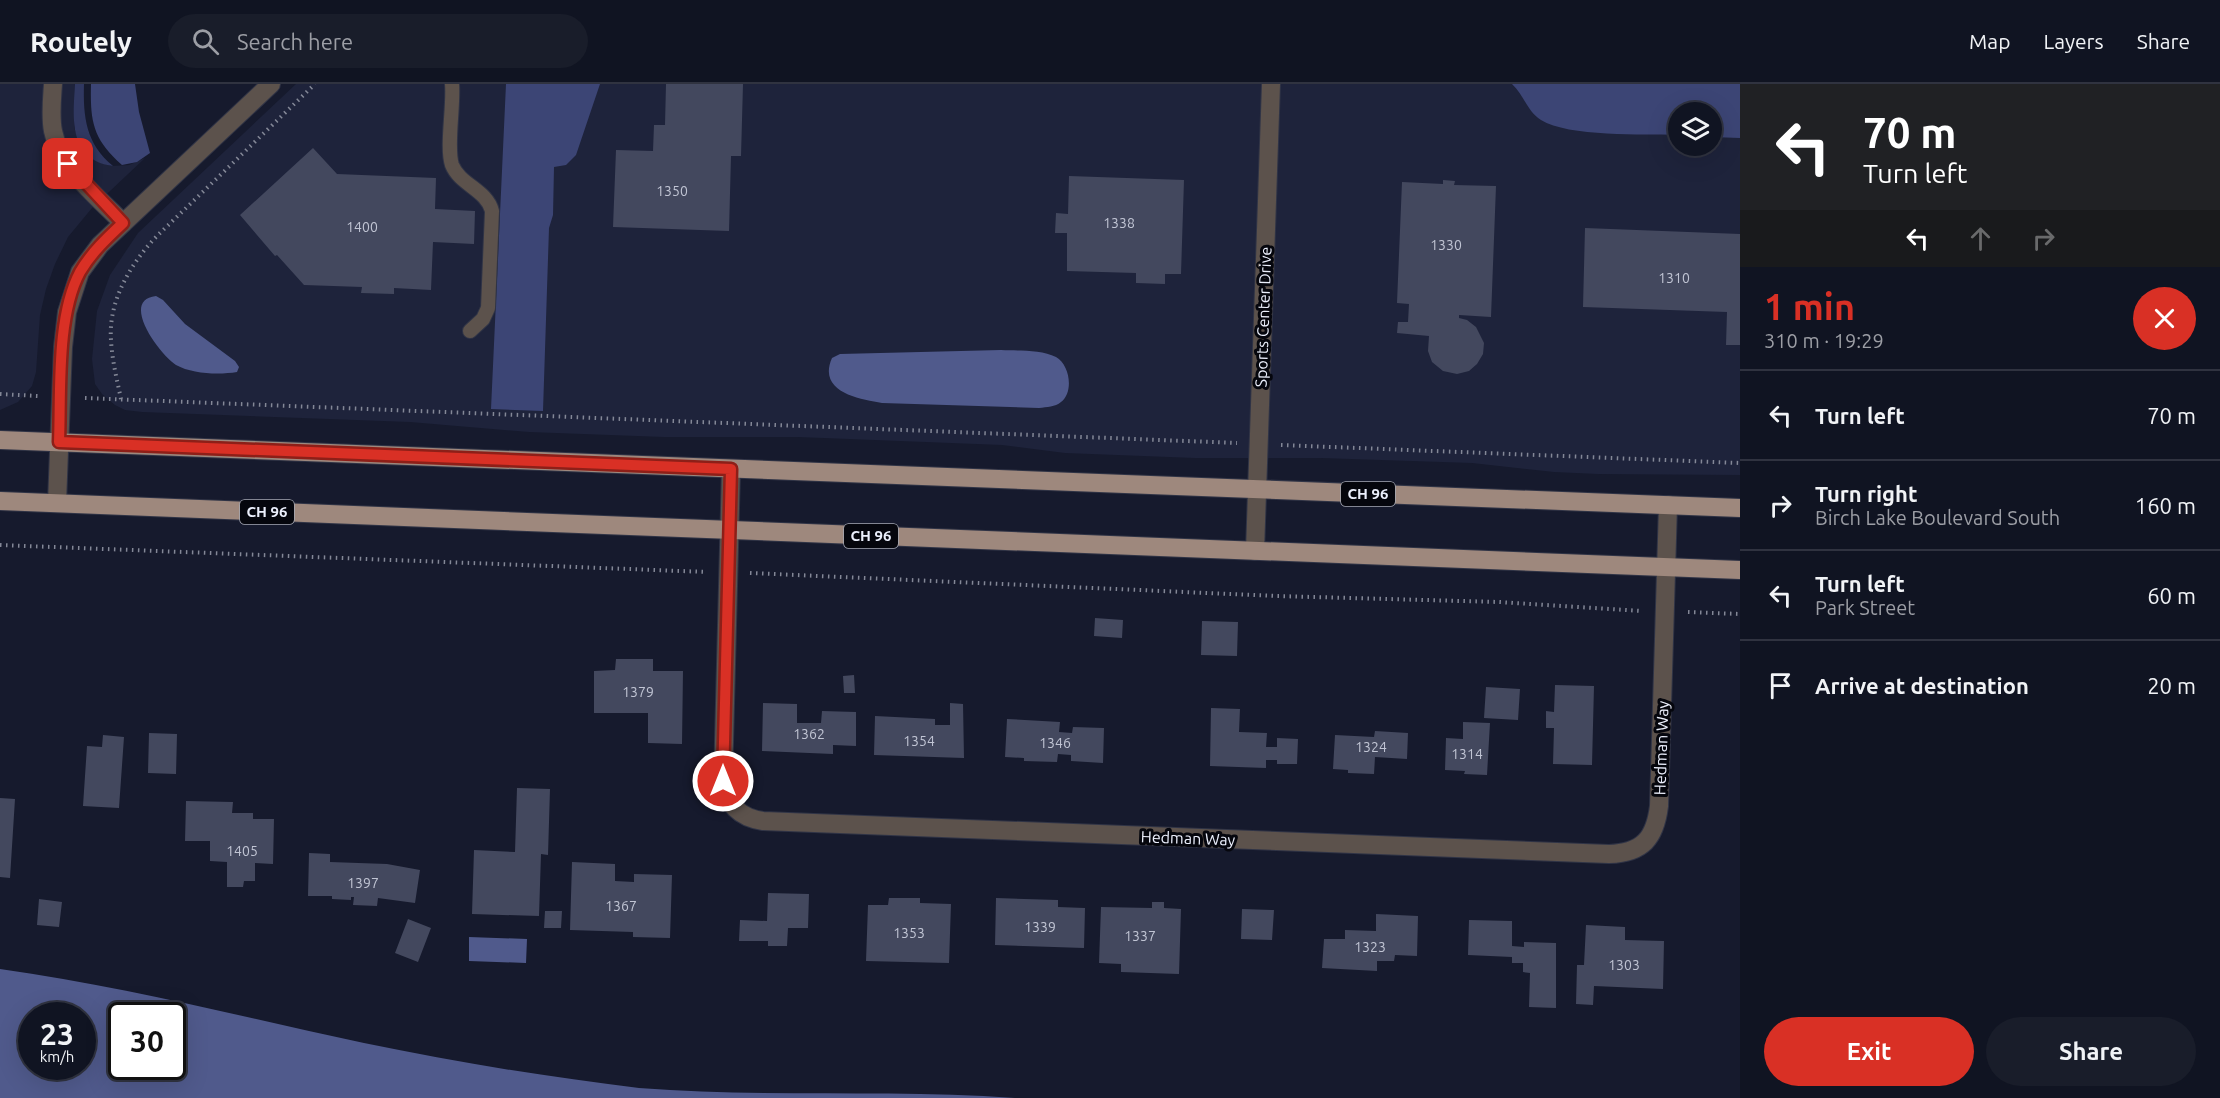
<!DOCTYPE html>
<html lang="en">
<head>
<meta charset="utf-8">
<style>
  :root { --surface:#101422; --page:#191d2a; --text:#f1f3f6; --muted:#9c9ea5; --line:#303340; --accent:#d93025 }
  body { margin:0; font-family:Ubuntu,sans-serif; background:var(--page); color:var(--text); height:100vh; display:flex; flex-direction:column; font-size:22px; white-space:nowrap }
  * { box-sizing:border-box; margin:0 }
  p { font-size:20px; color:var(--muted) }
  .icon { flex:none; width:33px; height:33px; fill:none; stroke:currentColor; stroke-width:2; stroke-linecap:round; stroke-linejoin:round }
  .map { position:relative; flex:1; overflow:hidden }
  .side { display:flex; flex-direction:column; background:var(--surface); width:480px }
  .side>* { flex:none }
  .top-card { background:#202124; color:#fff; overflow:hidden }
  .tools { position:absolute; left:1668px; top:18px; display:grid; gap:12px }
  .tools a { display:grid; place-items:center; width:54px; height:54px; border-radius:50%; background:var(--surface); box-shadow:0 6px 24px #0002,0 0 0 2px var(--line); font-size:30px }
  .speed { position:absolute; left:18px; top:918px; display:flex; gap:12px; font-size:30px; font-weight:700; text-align:center }
  .speed>* { display:grid; place-content:center; width:78px; height:78px; border-radius:50%; background:var(--surface); box-shadow:0 6px 24px #0002,0 0 0 2px var(--line); line-height:1 }
  .speed small { font-size:15px; font-weight:400 }
  .speed .limit { border:3px solid #111; border-radius:9px; background:#fff; color:#111 }
  .pin { position:absolute; display:grid; place-items:center; width:51px; height:51px; color:#fff; margin:-26px; border-radius:12px; box-shadow:0 3px 9px #0006 }
  .me { position:absolute; width:66px; margin:-33px; rotate:0deg; stroke-linejoin:round; filter:drop-shadow(0 0 4px #0008) }
  .turn { display:flex; align-items:center; gap:21px; height:126px; padding:0 24px; font-size:27px }
  .turn .icon { width:78px; height:78px; stroke-width:2.5 }
  .turn b { display:block; font-size:42px; line-height:51px }
  .lanes { display:flex; align-items:center; height:57px; padding:0 24px; background:#0003; justify-content:center; gap:30px; direction:ltr }
  .lanes .off { opacity:.35 }
  .round { display:grid; place-items:center; flex:none; width:63px; height:63px; border-radius:32px; background:var(--page) }
  .head { display:flex; align-items:center; justify-content:space-between; height:102px; padding:0 24px }
  h1 { font-size:36px; font-weight:700; line-height:45px; color:var(--accent) }
  .button { display:flex; gap:12px; margin-top:auto; padding:12px 24px }
  .button a { flex:1; height:69px; border-radius:36px; background:var(--accent); color:#fff; font-size:24px; font-weight:700; line-height:69px; text-align:center }
  .button a+a { background:var(--page); color:var(--text) }
  ul { padding:0; list-style:none }
  li { display:flex; align-items:center; gap:18px; height:90px; padding:0 24px; border-top:2px solid var(--line) }
  li div { flex:1 }
  li b { display:block; font-size:22px }
  li em { font-style:normal }
  header { display:flex; align-items:center; gap:36px; box-sizing:border-box; height:84px; padding:0 30px; background:var(--surface); border-bottom:2px solid var(--line) }
  header strong { font-size:28px }
  nav { display:flex; gap:33px; margin-inline-start:auto; font-size:21px }
  .search { width:420px; height:54px; background:var(--page); display:flex; align-items:center; gap:15px; box-sizing:border-box; padding:0 21px; border-radius:33px; color:var(--muted); font-size:22px }
  main { display:flex; flex:1; min-height:0 }
  .map>svg:first-child { display:block }
</style>
</head>
<body>
<header>
<strong>Routely</strong>
<div class="search"><svg class="icon" aria-label="search" viewBox="0 0 24 24"><circle cx="10" cy="10" r="6"/><path d="M15 15l6 6"/></svg>Search here</div>
<nav><a>Map</a><a>Layers</a><a>Share</a></nav>
</header>
<main>
<div class="map">
<svg width="1740" height="1014" viewBox="0 0 1740 1014">
  <rect width="100%" height="100%" fill="#161a2d"/>
  <path fill="#1e233b" fill-rule="evenodd" d="M0 0H75L74 43 79 58 88 71 98 78 112 82 129 81 145 74 92 124 68 153 55 180 46 205 40 231 36 288 32 302 18 318 0 326Z
    M296 0H1740V391L1598 390 1554 388 1472 379 1321 374H1195L1065 369 1002 361 798 353H664L529 348 410 338 142 328 125 326 115 321 102 310 95 300 92 275 97 227 110 191 138 149ZM1678 28H1712V62H1678Z"/>
  <path fill="#303861" d="M75 0H84C83 33 86 60 113 82 68 76 73 34 75 0Z"/>
  <path fill="#3c4575" d="M91 0H135L139 28 150 69 137 78 122 81C93 55 90 38 91 0Z
    M506 0H600L576 71 566 81 554 83 553 131 549 144 543 327 491 325Z
    M1512 0H1740V54L1712 53V28H1678V51C1644 50 1568 53 1541 36 1527 27 1524 11 1512 0Z"/>
  <path fill="#505a8c" fill-rule="evenodd" d="M156 212 163 216 185 240 235 277 239 283 237 288C219 291 192 290 176 281 160 271 119 216 156 212Z
    M1001 266C1018 267 1041 265 1056 273 1070 281 1074 308 1061 318 1055 323 1047 323 1039 324L882 319C859 315 817 308 832 274L840 270Z
    M469 853 527 855 526 879 469 877Z
    M0 885C122 902 243 933 364 959 455 978 547 993 639 1004 764 1014 890 1005 1015 1014H0ZM32 932H82V982H32ZM122 932H172V982H122Z"/>
  <path fill="#43485e" d="M666 0H743L741 72H731L729 147 613 143 616 66 653 67 654 41H665Z
    M313 64 337 90 436 94 435 125 475 127 474 160 433 158 431 206 394 204V210L361 209 362 203 304 201 277 171 275 172 240 131Z
    M1069 92 1184 96 1181 190H1165V200L1136 199V189L1067 187V149H1055L1056 129 1068 130Z
    M1443 96 1455 97 1454 101 1496 102 1491 233 1459 231V234L1467 236 1476 243 1484 259 1483 270 1477 280 1469 287 1457 290 1443 287 1432 278 1428 267 1429 252 1397 249 1398 238H1408L1409 220 1397 219 1402 98 1443 100Z
    M1585 144 1740 150V261H1726L1727 228 1583 223Z
    M1095 534 1123 536 1122 554 1094 552Z
    M1202 537 1238 538 1237 572 1201 571Z
    M616 575H653V587H683L682 660 648 659V629H594V587L615 586Z
    M854 591 855 609H844L843 592Z
    M1555 601 1594 602 1592 681 1553 680 1554 644H1546V627L1554 628Z
    M1486 603 1520 605 1518 636 1484 634Z
    M763 619 797 620V639H821L822 627 856 628V662L833 661V670L762 667Z
    M950 619 963 620 964 674 874 671 875 632 935 635V641H950Z
    M1211 624 1240 625 1239 648 1267 649 1266 663H1277V654L1298 655 1297 680H1277V676H1266V684L1210 682Z
    M1007 635 1060 638 1059 648 1072 649 1073 643 1104 644 1103 679 1071 677V671L1058 670 1057 678 1024 677V674L1005 673Z
    M1463 638 1490 639 1487 691 1464 690 1465 687 1445 686 1446 654 1463 655Z
    M1375 647 1408 649 1407 675 1375 673 1374 690 1348 689V686L1333 685 1335 651 1374 653Z
    M149 649 177 650 176 690 148 689Z
    M103 651 124 653 119 724 83 722 87 662 102 663Z
    M517 704 550 705 548 771 541 770 539 832 472 830 474 766 515 768Z
    M0 714 15 715 10 794 0 793Z
    M186 717 233 718 232 729H253V735H274L273 780 255 779V797H244L243 803H227V778L210 777V757H185Z
    M309 769 330 770V778L387 780 420 786 415 819 378 814 377 822 353 821 354 813H351V816L332 815V812H308Z
    M572 778 615 780V797L634 798V790L672 791 670 854 633 853V848L570 846Z
    M768 809 809 810 808 844H788L787 862H768V857H739L740 836 767 837Z
    M889 814H920V819L951 820 949 879 866 877 868 821H888Z
    M996 814 1058 816V823L1085 824 1084 864 995 861Z
    M39 815 62 818 59 843 37 841Z
    M1152 818H1164V824L1181 825 1179 890 1121 888V880L1099 879 1101 823 1152 824Z
    M1242 825 1274 826 1272 856 1241 855Z
    M545 827H562L561 844H544Z
    M1376 830 1418 832 1417 872 1395 871 1394 877H1377V887L1322 884 1324 855H1345V846L1376 847Z
    M408 835 431 844 418 878 395 869Z
    M1469 836 1512 837V862L1524 863V858L1556 859V924L1529 923 1530 889 1523 888V879H1512V873L1468 871Z
    M1586 841 1625 843V856L1664 857 1663 905 1594 902 1593 921 1576 920 1577 881H1584Z"/>
  <g fill="none" stroke-linecap="round" stroke-linejoin="round">
    <defs>
      <path id="service" d="M452 0C454 22 446 63 452 81 460 101 487 106 492 127L488 224 483 235 470 247"/>
      <path id="minor" d="M53 0C52 15 50 32 53 47 60 84 98 113 123 139
        M731 385 723 697C726 720 740 734 763 737L1609 770C1643 769 1655 754 1659 722L1668 421
        M1255 467 1271 0"/>
      <path id="tertiary" d="M57 419 63 263 67 228 80 188 100 161 271 0"/>
      <path id="primary" d="M0 356 1740 424
        M0 417 1740 486"/>
    </defs>
    <use href="#service" stroke="#303446" stroke-width="16"/>
    <use href="#minor" stroke="#303446" stroke-width="20"/>
    <use href="#tertiary" stroke="#303446" stroke-width="20"/>
    <use href="#primary" stroke="#303446" stroke-width="20"/>
    <path stroke="#848897" stroke-width="4" stroke-dasharray="1.5 4.5" stroke-linecap="butt" d="M0 310 38 312
      M85 314 1237 359
      M121 315C117 296 112 276 111 256 108 216 132 177 159 150L315 0
      M1281 361 1740 379
      M0 461 707 488
      M750 489 1276 512 1499 518 1642 527
      M1688 528 1740 530"/>
    <use href="#service" stroke="#5c524c" stroke-width="14"/>
    <use href="#minor" stroke="#5c524c" stroke-width="18"/>
    <use href="#tertiary" stroke="#5c524c" stroke-width="18"/>
    <use href="#primary" stroke="#9e887d" stroke-width="18"/>
  </g>
  <g fill="none" stroke-linecap="round" stroke-linejoin="round">
    <defs>
      <path id="route" d="M68 80 123 139C107 154 91 169 80 188 56 233 61 308 59 358L731 385 723 697"/>
    </defs>
    <use href="#route" stroke="#8d1f18" stroke-width="15"/>
    <use href="#route" stroke="#d93025" stroke-width="10"/>
  </g>
  <g text-anchor="middle" stroke-width="6" stroke-linejoin="round" paint-order="stroke">
    <g font-size="14" fill="#c1c5d4">
      <text x="672" y="112">1350</text>
      <text x="1119" y="144">1338</text>
      <text x="362" y="148">1400</text>
      <text x="1446" y="166">1330</text>
      <text x="1674" y="199">1310</text>
      <text x="638" y="613">1379</text>
      <text x="809" y="655">1362</text>
      <text x="919" y="662">1354</text>
      <text x="1055" y="664">1346</text>
      <text x="1371" y="668">1324</text>
      <text x="1467" y="675">1314</text>
      <text x="242" y="772">1405</text>
      <text x="363" y="804">1397</text>
      <text x="621" y="827">1367</text>
      <text x="1040" y="848">1339</text>
      <text x="909" y="854">1353</text>
      <text x="1140" y="857">1337</text>
      <text x="1370" y="868">1323</text>
      <text x="1624" y="886">1303</text>
    </g>
    <g fill="#05060d" stroke="#a6a9b4" stroke-width="1.5">
      <rect x="1341" y="398" width="54" height="24" rx="4.5"/>
      <rect x="240" y="416" width="54" height="24" rx="4.5"/>
      <rect x="844" y="440" width="54" height="24" rx="4.5"/>
    </g>
    <g font-size="15" font-weight="bold" fill="#ebeffc">
      <text x="1368" y="415">CH 96</text>
      <text x="267" y="433">CH 96</text>
      <text x="871" y="457">CH 96</text>
    </g>
    <g font-size="16" fill="#ebeffc" stroke="#05060d">
      <text transform="translate(1263 233) rotate(-88)" y="6">Sports Center Drive</text>
      <text transform="translate(1661 664) rotate(-88)" y="6">Hedman Way</text>
      <text transform="translate(1188 754) rotate(2)" y="6">Hedman Way</text>
    </g>
  </g>
</svg>
<div class="tools">
<a><svg class="icon" aria-label="layers" viewBox="0 0 24 24"><path d="M12 4l9 5-9 5-9-5zM3 14l9 5 9-5"/></svg></a>
</div>
<div class="speed"><div>23<small>km/h</small></div><div class="limit">30</div></div>
<div class="pin" style="left:68px;top:80px;background:#d93025"><svg class="icon" aria-label="arrive" viewBox="0 0 24 24"><path d="M6 21V4h12l-3 4 3 4H6"/></svg></div>
<svg class="me" style="left:723px;top:697px" viewBox="-20 -20 40 40"><circle r="17" fill="#d93025" stroke="#fff" stroke-width="3"/><path d="M0-11L8 9 0 5-8 9z" fill="#fff"/></svg>
</div>
<section class="side">
<div class="top-card">
<div class="turn"><svg class="icon" aria-label="left" viewBox="0 0 24 24"><path d="M17 20v-9H6M10 6l-5 5 5 5"/></svg><div><b>70 m</b>Turn left</div></div>
<div class="lanes"><svg class="icon" aria-label="left" viewBox="0 0 24 24"><path d="M17 20v-9H6M10 6l-5 5 5 5"/></svg><svg class="icon off" aria-label="ahead" viewBox="0 0 24 24"><path d="M12 20V5M6 11l6-6 6 6"/></svg><svg class="icon off" aria-label="right" viewBox="0 0 24 24"><path d="M7 20v-9h11M14 6l5 5-5 5"/></svg></div>
</div>
<div class="head"><div><h1>1 min</h1><p>310 m · 19:29</p></div><a class="round" style="background:#d93025;color:#fff"><svg class="icon" aria-label="close" viewBox="0 0 24 24"><path d="M6 6l12 12M18 6L6 18"/></svg></a></div>
<ul>
<li><svg class="icon" aria-label="left" viewBox="0 0 24 24"><path d="M17 20v-9H6M10 6l-5 5 5 5"/></svg><div><b>Turn left</b></div><em>70 m</em></li>
<li><svg class="icon" aria-label="right" viewBox="0 0 24 24"><path d="M7 20v-9h11M14 6l5 5-5 5"/></svg><div><b>Turn right</b><p>Birch Lake Boulevard South</p></div><em>160 m</em></li>
<li><svg class="icon" aria-label="left" viewBox="0 0 24 24"><path d="M17 20v-9H6M10 6l-5 5 5 5"/></svg><div><b>Turn left</b><p>Park Street</p></div><em>60 m</em></li>
<li><svg class="icon" aria-label="arrive" viewBox="0 0 24 24"><path d="M6 21V4h12l-3 4 3 4H6"/></svg><div><b>Arrive at destination</b></div><em>20 m</em></li>
</ul>
<div class="button"><a>Exit</a><a>Share</a></div>
</section>
</main>
</body>
</html>
